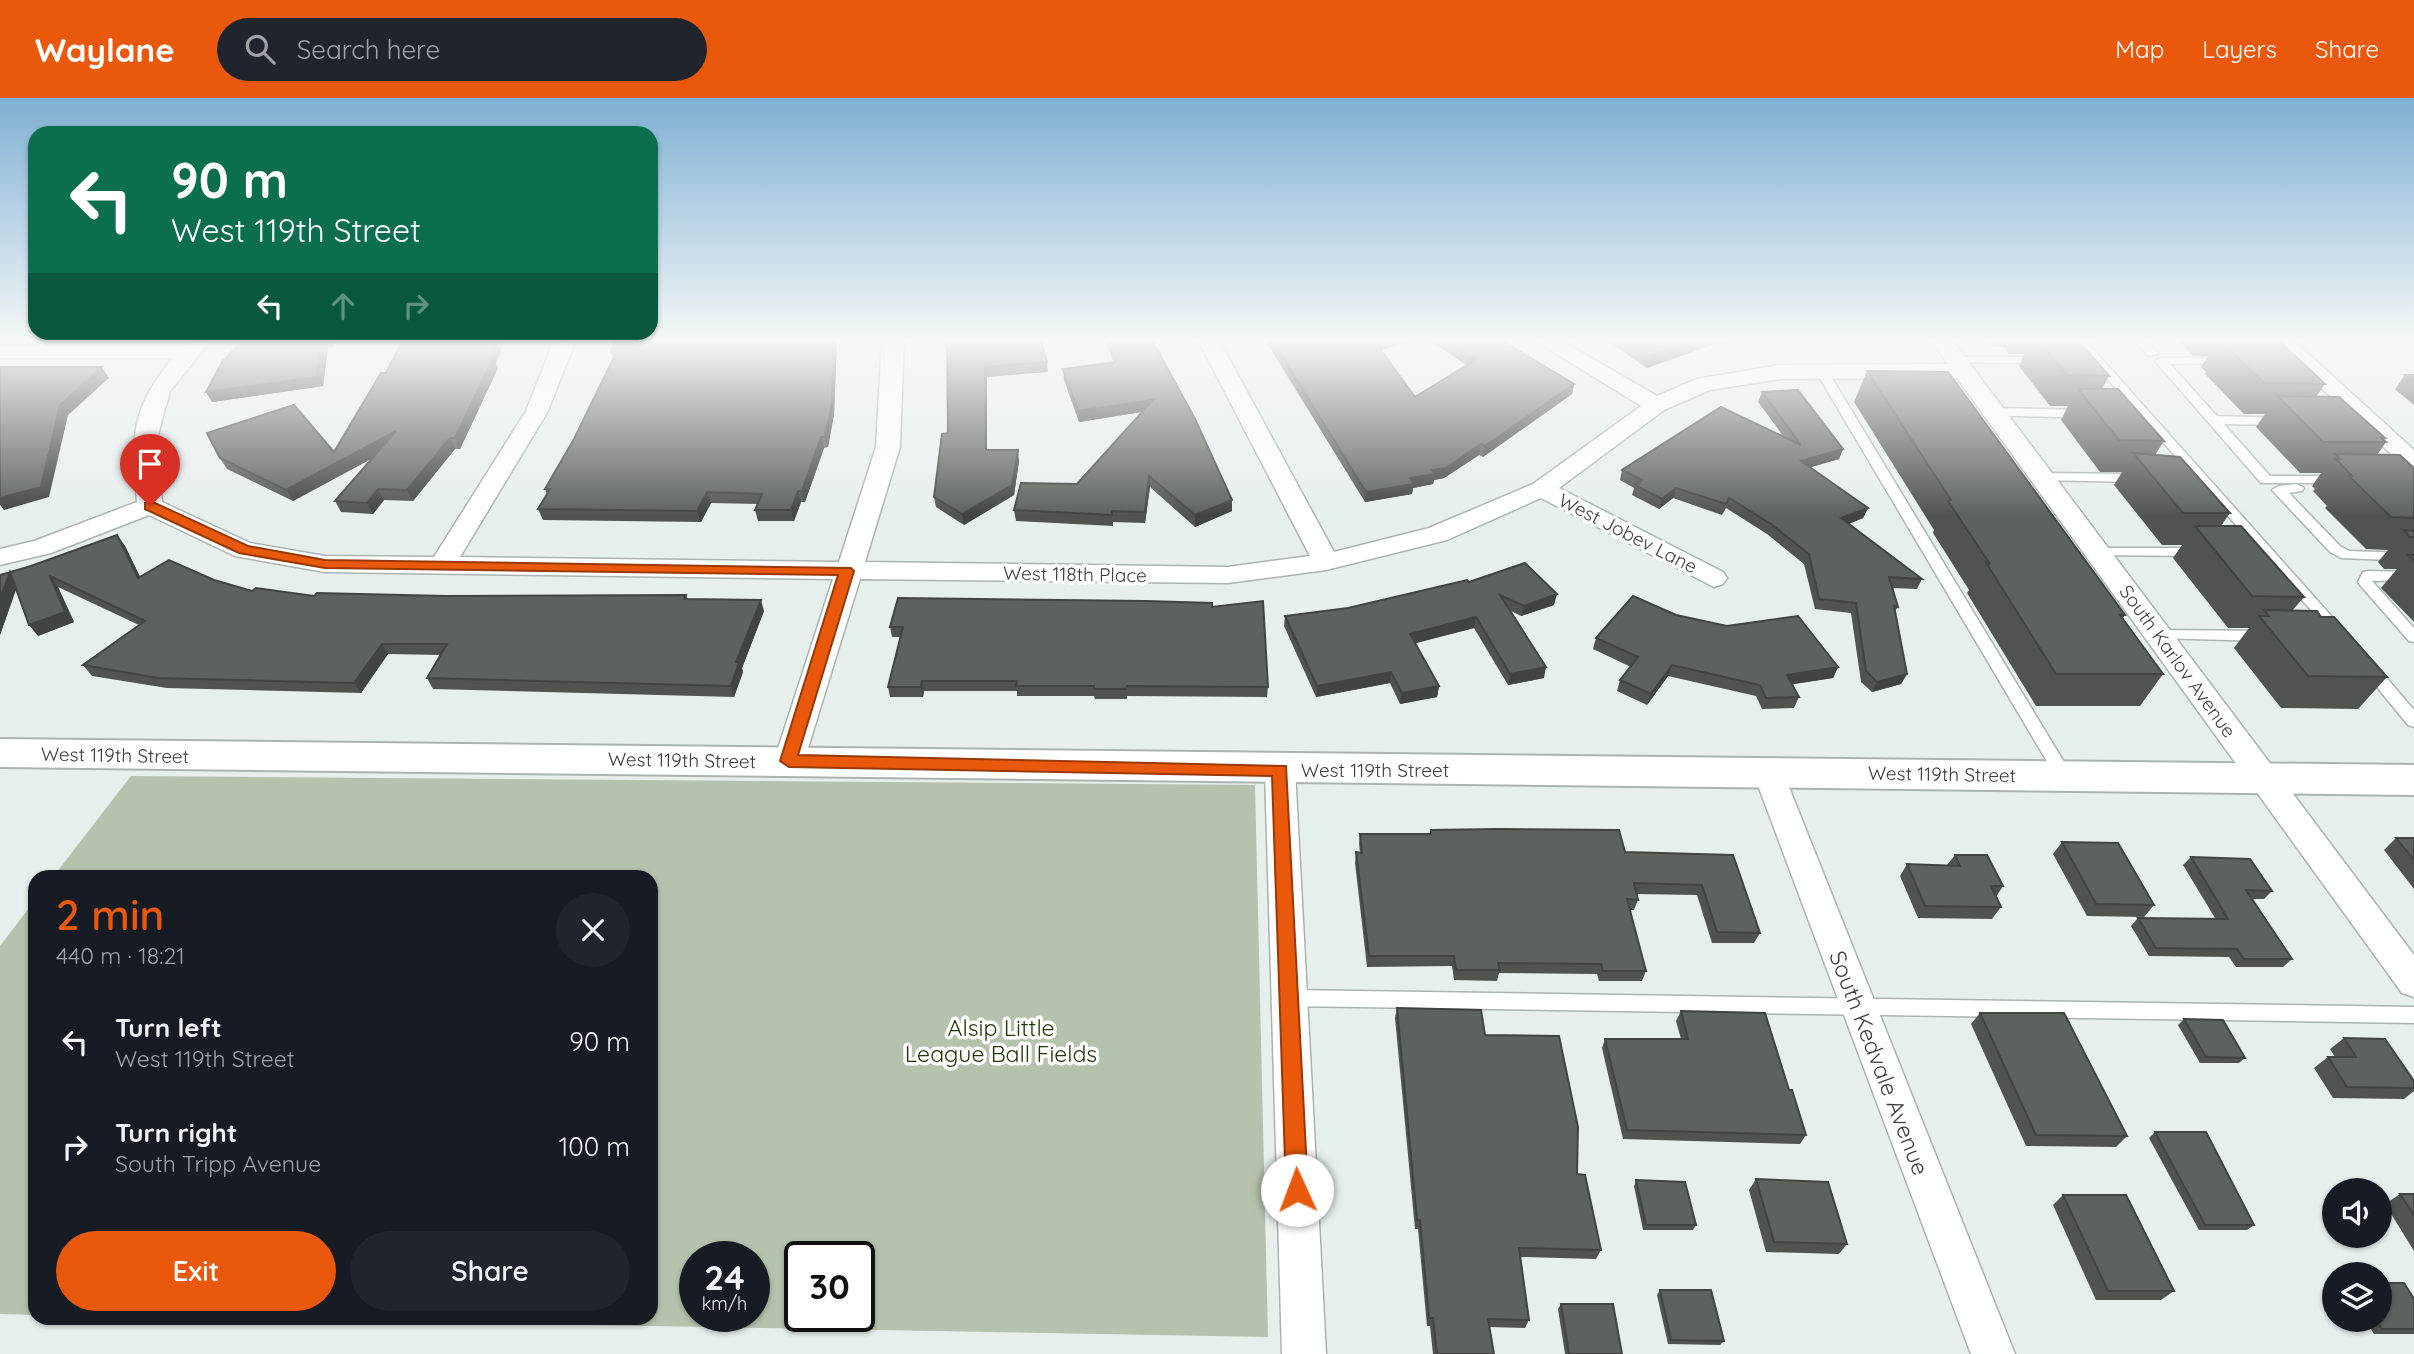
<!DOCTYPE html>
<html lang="en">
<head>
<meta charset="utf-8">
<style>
  :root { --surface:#171b24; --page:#20242c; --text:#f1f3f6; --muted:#9ea1a6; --accent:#ea580c }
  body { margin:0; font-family:Quicksand,sans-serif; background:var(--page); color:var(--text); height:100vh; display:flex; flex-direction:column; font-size:26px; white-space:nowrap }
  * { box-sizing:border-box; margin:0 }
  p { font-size:23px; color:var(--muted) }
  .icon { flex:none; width:38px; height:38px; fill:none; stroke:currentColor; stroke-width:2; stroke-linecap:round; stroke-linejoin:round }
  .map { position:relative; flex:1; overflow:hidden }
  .sheet { position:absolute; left:28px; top:772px; width:630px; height:455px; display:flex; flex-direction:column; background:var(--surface); border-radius:21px; box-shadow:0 2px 5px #0004 }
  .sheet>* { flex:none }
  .banner { position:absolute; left:28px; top:28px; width:630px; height:214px; border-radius:21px; box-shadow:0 2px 5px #0004; background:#0b6e4f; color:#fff; overflow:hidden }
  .fabs { position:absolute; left:2322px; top:1080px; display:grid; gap:14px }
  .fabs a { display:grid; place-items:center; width:70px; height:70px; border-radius:50%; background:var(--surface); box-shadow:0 2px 5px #0004; font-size:35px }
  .speed { position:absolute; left:679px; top:1143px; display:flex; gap:14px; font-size:35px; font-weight:700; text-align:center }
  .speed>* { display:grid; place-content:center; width:91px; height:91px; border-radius:50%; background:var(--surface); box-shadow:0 2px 5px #0004; line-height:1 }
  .speed small { font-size:18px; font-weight:400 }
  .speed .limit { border:4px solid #111; border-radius:10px; background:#fff; color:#111 }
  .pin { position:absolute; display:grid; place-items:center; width:60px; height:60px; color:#fff; margin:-72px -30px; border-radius:50% 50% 50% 0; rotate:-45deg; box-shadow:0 0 7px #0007 }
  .pin .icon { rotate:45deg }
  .me { position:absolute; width:77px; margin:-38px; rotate:358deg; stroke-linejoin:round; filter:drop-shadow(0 0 5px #0008) }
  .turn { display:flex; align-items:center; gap:24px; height:147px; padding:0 28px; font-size:32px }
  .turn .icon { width:91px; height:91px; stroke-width:2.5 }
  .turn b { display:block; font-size:49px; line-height:60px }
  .lanes { display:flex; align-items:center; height:66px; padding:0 28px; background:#0003; justify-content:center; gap:35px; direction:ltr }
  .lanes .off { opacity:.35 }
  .round { display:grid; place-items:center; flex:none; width:74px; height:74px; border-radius:37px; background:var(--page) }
  .head { display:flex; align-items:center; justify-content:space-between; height:119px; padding:0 28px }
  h1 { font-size:42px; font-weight:600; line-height:52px; color:var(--accent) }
  .button { display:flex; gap:14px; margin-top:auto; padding:14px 28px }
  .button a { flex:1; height:80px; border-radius:42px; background:var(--accent); color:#fff; font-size:28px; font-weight:600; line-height:80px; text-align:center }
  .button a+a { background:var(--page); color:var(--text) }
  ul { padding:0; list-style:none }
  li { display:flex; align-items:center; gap:21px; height:105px; padding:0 28px }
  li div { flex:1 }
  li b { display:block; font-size:26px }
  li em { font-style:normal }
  header { display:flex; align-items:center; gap:42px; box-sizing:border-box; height:98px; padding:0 35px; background:var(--accent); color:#fff }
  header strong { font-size:33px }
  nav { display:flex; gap:38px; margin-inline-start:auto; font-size:24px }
  .search { width:490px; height:63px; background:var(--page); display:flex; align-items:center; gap:18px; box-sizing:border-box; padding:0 24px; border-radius:38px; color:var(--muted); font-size:26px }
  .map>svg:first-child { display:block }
</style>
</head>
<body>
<header>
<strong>Waylane</strong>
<div class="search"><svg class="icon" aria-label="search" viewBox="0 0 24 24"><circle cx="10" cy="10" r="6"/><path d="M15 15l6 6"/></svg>Search here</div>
<nav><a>Map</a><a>Layers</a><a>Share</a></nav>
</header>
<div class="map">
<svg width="2414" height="1256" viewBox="0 0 2414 1256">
  <rect width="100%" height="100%" fill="#e7efed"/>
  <path fill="#b5c2ad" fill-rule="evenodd" d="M131 678 1255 687 1268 1239 198 1220H651V779H53ZM695 1158H754V1218H695ZM800 1158H859V1218H800Z
    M35 802V1217L0 1216V848Z"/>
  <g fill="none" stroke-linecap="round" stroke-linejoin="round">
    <defs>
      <path id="service" d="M2073 242H2085L2342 530 2344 533 2342 536H2332Z
        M2134 242H2146L2158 256 2148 258Z
        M1955 259H2040L2046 262 2040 265 1951 264 1949 262Z
        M2223 260 2227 261V265L2170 266 2217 318 2285 320V326L2281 327 2224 326 2270 378H2338L2344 382 2343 385H2261L2155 263 2161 260Z
        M1821 269 1827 272 2070 674 2072 678 2070 682H2058L1815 272Z
        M1994 310 2086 312 2092 316 2086 320 1990 317V311Z
        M2042 375 2137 376 2143 380 2137 384 2037 382V376Z
        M2297 386 2304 390 2302 393 2289 395 2340 448 2349 453 2414 455V463L2341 460 2330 454 2272 392 2279 388Z
        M2098 450H2197L2204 454 2197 458 2093 457 2091 454Z
        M2368 473 2414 474V482L2372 483 2414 530V544L2409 543 2360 487 2358 484 2363 474Z
        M2159 532 2265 533 2272 538 2265 543 2154 540 2152 537Z
        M2368 563 2373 564 2414 612V629L2408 627 2363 572 2360 568 2363 564Z
        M1289 892 2414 909V925L1289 908 1282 906 1280 900 1282 894Z"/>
      <path id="minor" d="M189 242H205L208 246 170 293 156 344 162 404 250 445 325 458 434 459 526 313 554 242H576L548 313 460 459 839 464 876 349 882 242H904L900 349 865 464 1228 469 1310 458 1198 242H1219L1334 454 1429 430 1533 386 1641 308 1534 242H1560L1657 298 1697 281 1780 267 1948 266 1931 242H1952L2414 857V899L2402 895 1957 280 1780 281 1710 292 1664 312 1559 390 1723 474 1727 480 1723 486 1714 489 1541 400 1447 442 1326 472 1228 485 860 481 804 663 800 671 789 674 778 671 774 663 833 481 325 474 235 458 149 417 51 455 0 467V451L34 443 137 404C132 339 129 313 173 260H0V248H184Z
        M2270 242H2293L2414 352V372L2406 370Z
        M1280 661 1291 664 1295 672 1326 1256H1282L1265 672 1269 664Z
        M1768 663 1779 666 1783 674 2015 1256H1971L1753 674 1757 666Z"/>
      <path id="tertiary" d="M0 641 2414 667V697L0 669Z"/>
    </defs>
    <use href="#service" stroke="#abb3b0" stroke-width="3"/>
    <use href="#minor" stroke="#abb3b0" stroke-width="3"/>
    <use href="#tertiary" stroke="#abb3b0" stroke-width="4"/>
    <use href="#service" fill="#fff" fill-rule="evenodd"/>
    <use href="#minor" fill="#fff" fill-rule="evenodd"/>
    <use href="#tertiary" fill="#fff" fill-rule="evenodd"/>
  </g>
  <path fill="#4f5451" d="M243 242H339L333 249H328L323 288 212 304 206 294Z
    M614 242H837L834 316 828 349 824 350 805 404H801L794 423H758L755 412 758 406 711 405 701 424 543 422 538 411 547 396 545 391 574 341 614 261 611 254Z
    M947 242 1047 264 1048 274 987 279V352L1019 363 1014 397 964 427 936 409 934 399 948 335Z
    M1106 242H1152L1232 402V413L1195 429 1150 389 1145 425 1113 424V428L1016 423 1014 412 1077 386 1142 314 1079 324 1064 282 1063 271 1113 264Z
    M1265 242H1417L1381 252 1415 299 1466 267 1429 242H1501L1574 286 1572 296 1483 359 1479 357 1444 380 1434 382 1433 386 1413 390 1412 396 1365 404Z
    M1606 242H1759L1712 247 1647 270Z
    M1989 242H2078L2109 278 2102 291 2164 343 2155 357 2230 415 2221 428 2304 499 2292 513 2321 519 2387 579 2358 611 2281 610 2234 550 2249 530H2228L2173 460 2182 447H2162L2114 387 2122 374H2100L2061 322 2068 308H2050L2019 268 2024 256H2009L2004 249H1993Z
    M2178 242H2278L2325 286 2316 299 2385 340 2384 342 2386 344 2377 357 2414 370V524L2381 490 2397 471H2384L2378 464 2388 452 2366 451 2325 410 2327 408 2313 393 2315 391 2312 388 2321 375H2300L2256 329 2265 316H2244L2205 276 2206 274 2201 269 2208 258H2193Z
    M496 266 498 270 460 351H455L413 403 384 402 373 416 341 414 335 403 373 360 293 403 227 371 220 360 334 354Z
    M1867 273 2125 517 2123 520 2163 576 2140 608H2036L1967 495 1969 492 1933 435 1934 432 1854 304Z
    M2405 277H2414V307L2395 291Z
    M1762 294 1843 351 1839 361 1810 369 1868 410 1863 420 1849 426 1922 481 1917 491 1892 490 1898 509 1895 513 1907 576 1901 586 1872 594 1861 584 1851 515 1815 511 1804 466 1767 436 1726 410 1722 417 1673 400 1659 411 1632 397 1634 390 1620 382 1622 372 1784 339 1758 304Z
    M117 437 125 448 140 479 214 482 252 493 314 498 686 497 688 501 764 513 742 570 743 574 734 599 433 591 427 580 441 557 388 556 361 595 167 590 92 578 83 567 139 527 58 489 74 524 38 538 16 492 0 537V477L31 468Z
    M1469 484 1554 507 1521 518 1511 513 1544 580 1508 587 1474 530 1415 545 1439 588 1437 599 1400 606 1390 585 1316 599 1284 528 1285 518 1348 510Z
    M1212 509 1268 589 1267 599 1127 598V601H1095L1094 598H1017V593H924L923 599H890L888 589 901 539H892L890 529Z
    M1676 517 1838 569 1833 580 1792 586 1799 599 1794 610 1762 611 1756 598 1668 578 1647 607 1617 593 1620 582 1631 569 1593 551 1596 540Z
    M1431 732 1625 754 1733 757 1760 835 1754 845H1712L1697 797 1636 796 1638 802 1634 812H1629L1646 873 1642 883H1599L1597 876 1499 875 1497 883 1454 882 1452 868 1367 869 1355 765 1356 754 1360 755 1359 746 1360 736H1430Z
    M2396 740H2414V791L2384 752Z
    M2062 744 2154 807 2144 819 2087 818 2053 756Z
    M1955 757 2003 788 1996 799 2001 809 1992 821 1918 820 1900 778 1907 766 1947 767Z
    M2191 759 2272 793 2264 801H2252L2292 861 2283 869H2236L2229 859 2149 858 2131 828 2138 820H2215L2183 767Z
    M1397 910 1485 937 1577 1076 1601 1152 1596 1161 1520 1159 1529 1222 1525 1230 1490 1229 1494 1256H1433L1430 1228H1427L1418 1131H1415L1395 920Z
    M1681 913 1789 992 1806 1037 1800 1046 1623 1041 1602 950 1605 941H1681L1676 923Z
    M1980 915 2127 1038 2116 1049 2026 1048 1971 926Z
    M2184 921 2245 960 2239 965H2200L2178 927Z
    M2344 940 2414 983V993L2404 1001 2333 1000 2314 970 2328 959H2335L2330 951Z
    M2155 1034 2254 1127 2247 1132H2199L2149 1040Z
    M1756 1081 1847 1146 1839 1156 1766 1154 1749 1092Z
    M1636 1082 1696 1127 1693 1132H1643L1634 1088Z
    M2400 1096H2414V1153L2385 1106Z
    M2063 1097 2174 1193 2161 1202H2096L2053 1107Z
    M1660 1192 1724 1243 1720 1247 1668 1246 1657 1197Z
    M2414 1201V1236H2374L2365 1222H2380Z
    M1561 1206 1622 1256H1565L1558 1211Z"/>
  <path fill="#404542" d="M323 242H325L328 249 323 288 212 304 206 294Z
    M329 242H339L333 249Z
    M496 242H505L496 266 498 270 460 351 455 340Z
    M834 242H837L834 316 828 349 825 339Z
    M1382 242H1417L1374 254 1375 244Z
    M1697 242H1713L1712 247 1647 270 1650 258Z
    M102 269 109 280 68 317 49 399 4 412 0 407V400L60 307Z
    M985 269 987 279V363L986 352Z
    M1574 286 1572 296 1483 359 1485 348Z
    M1153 302V312L1079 324 1078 313Z
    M396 333 402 344 293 403 286 392Z
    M821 339 824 350 805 404 802 393Z
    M450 340 455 351 413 403 407 392Z
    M1481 346 1479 357 1444 380 1434 382 1433 386 1413 390 1412 396 1365 404 1366 394 1432 372Z
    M1843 351 1839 361 1798 373 1801 363Z
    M1018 352 1019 363 1014 397 964 427 962 416Z
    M1149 378 1150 389 1145 425V414Z
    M1676 390 1673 400 1659 411 1662 401Z
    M378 391 384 402 373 416 367 405Z
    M798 393 801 404 794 423 791 412Z
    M707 394 711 405 701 424 697 413Z
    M1232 402V413L1195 429V417Z
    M1868 410 1863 420 1837 430 1841 420Z
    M117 437 125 448 146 491 138 480Z
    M10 474 18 485 0 537V501Z
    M50 478 58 489 74 524 38 538 29 527Z
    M1557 496 1554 507 1521 518 1524 508Z
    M761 502 764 513 742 570 743 574 734 599 731 588 736 564Z
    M1476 519 1474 530 1409 547 1410 536Z
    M382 546 388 556 361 595 354 585Z
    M1672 567 1668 578 1647 607 1651 596Z
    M1546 569 1544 580 1508 587 1510 576Z
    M1838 569 1833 580 1782 588 1787 577Z
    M1391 574 1390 585 1316 599 1317 588Z
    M1907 576 1901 586 1872 594 1877 584Z
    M922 583 924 593 923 599 921 589Z
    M1439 588 1437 599 1400 606 1402 595Z"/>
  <path fill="#5c625e" stroke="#404542" stroke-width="2" d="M243 242H323L317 279 206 294 222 264Z
    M403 242H496L489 260H493L455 340H450L407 392 378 391 367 405 335 403 396 333 286 392 220 360 207 335 294 307 334 354 381 275H386Z
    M614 242H834L832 305 825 339H821L802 393H798L791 412H755L762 396 707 394 697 413 538 411 550 391H545L574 341 617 253 611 254Z
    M947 242H1041L1047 264 985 269 986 352H1018L1012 387 962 416 934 399 942 336 948 335Z
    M1109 242H1152L1195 321 1232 402 1195 417 1149 378 1145 414 1112 413V417L1014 412 1021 385 1077 386 1153 302 1078 313 1063 271 1116 264Z
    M1272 242H1382L1375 244 1415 299 1475 262 1445 242H1501L1574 286 1485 348 1481 346 1446 370 1432 372 1435 376 1410 380 1414 386 1366 394Z
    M1626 242H1697L1650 258Z
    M2038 242H2078L2109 278 2067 277Z
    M2224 242H2278L2325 286 2264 285 2224 246H2227Z
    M0 269H102L60 307 41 389 0 400Z
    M1867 273 1948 274 2125 517H2120L2163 576H2056L1985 463 1990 466 1948 403 1951 402Z
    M2405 277H2414V284Z
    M2078 291H2118L2164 343 2119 342Z
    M1798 292 1843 351 1801 363 1868 410 1841 420 1922 481 1889 479 1898 509 1894 508 1907 576 1877 584 1866 573 1856 505 1819 501 1809 456 1771 426 1729 400 1726 406 1676 390 1662 401 1635 387 1642 382 1622 372 1721 309 1801 347 1762 294Z
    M2277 298 2339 299 2385 340H2382L2386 344H2323Z
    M2133 355 2180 359 2230 415H2183Z
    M2335 356 2400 357 2414 370V420L2391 419 2349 378H2352L2336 361H2340Z
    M2195 428H2241L2304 499 2252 498Z
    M2404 432 2414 433V439H2410Z
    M117 437 138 480 169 462 214 482 252 493 256 490 314 498 317 495 446 498 686 497 684 501 761 502 736 564H739L731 588 427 580 447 546H382L354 585 158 580 83 567 145 523 50 478 65 514 29 527 10 474 0 501V477L31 468Z
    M2408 457H2414V463Z
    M1525 465 1557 496 1524 508 1500 497 1546 569 1510 576 1476 519 1410 536 1439 588 1402 595 1391 574 1317 588 1285 518 1348 510 1467 482 1469 484Z
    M1633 498 1676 517 1727 528 1798 518 1838 569 1787 577 1799 599 1766 600 1760 587 1672 567 1651 596 1620 582 1638 559 1596 540Z
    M898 500 1146 503 1212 505V509L1263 503 1268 589 1127 588 1126 591H1094V588H1016L1017 583H922L921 589H888L903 529H890Z
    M2264 512 2317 513 2321 519H2334L2387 579 2308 578 2259 518H2269Z
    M1499 731 1619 732 1625 754 1733 757 1760 835 1717 834 1702 787 1634 785 1638 802 1627 801 1646 873H1603L1601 866 1498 865 1500 872H1456L1454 858H1369L1356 754 1362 755 1360 736H1431V732Z
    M2396 740H2414V762Z
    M2062 744 2118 745 2154 807 2096 806Z
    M1955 757H1987L2003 788H1991L2001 809 1925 808 1907 766 1960 768Z
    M2191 759 2250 761 2272 793 2246 792 2292 861H2244L2237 851 2156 850 2138 820 2228 821Z
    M1397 910 1481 912 1485 937 1559 938 1578 1029 1577 1076 1585 1077 1601 1152 1519 1150 1529 1222 1488 1221 1494 1256H1437L1433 1220H1429L1420 1122H1417Z
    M1681 913 1765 915 1789 992H1792L1806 1037 1627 1032 1605 941H1688Z
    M1980 915H2064L2127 1038 2036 1037Z
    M2184 921 2223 922 2245 960 2206 959Z
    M2344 940 2385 941 2414 983V990L2347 989 2328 959H2356Z
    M2155 1034H2206L2254 1127H2205Z
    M1756 1081 1828 1084 1847 1146 1774 1144Z
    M1636 1082 1685 1084 1696 1127H1646Z
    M2400 1096H2414V1117Z
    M2063 1097H2126L2174 1193H2108Z
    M2380 1185H2404L2414 1201V1231H2382L2376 1222H2380Z
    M1660 1192H1711L1724 1243 1671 1242Z
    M1561 1206H1613L1622 1256H1569Z"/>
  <linearGradient id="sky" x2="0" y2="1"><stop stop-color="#7eafd2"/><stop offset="0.58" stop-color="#f4f8f7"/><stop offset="1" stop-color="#f4f8f7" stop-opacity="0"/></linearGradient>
  <rect width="2414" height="418" fill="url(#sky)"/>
  <path fill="#ea580c" stroke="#983908" stroke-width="2" d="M145 405H155L248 448 325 462 851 470 854 473 798 657 1286 668 1308 1092 1305 1099 1297 1102 1290 1099 1286 1092 1272 678 789 669 780 663 838 477 325 470 239 455 145 411Z"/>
  <g text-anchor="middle" stroke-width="7" stroke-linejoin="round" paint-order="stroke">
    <g font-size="19" fill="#3a3e3d" stroke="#fff">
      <text transform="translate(1628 435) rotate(27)" y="7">West Jobev Lane</text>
      <text transform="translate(1075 476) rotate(1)" y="7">West 118th Place</text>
      <text transform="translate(2178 563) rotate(54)" y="7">South Karlov Avenue</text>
      <text transform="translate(115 657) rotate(1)" y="7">West 119th Street</text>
      <text transform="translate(682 662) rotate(1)" y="7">West 119th Street</text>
      <text x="1375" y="679">West 119th Street</text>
      <text transform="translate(1942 676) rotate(1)" y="7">West 119th Street</text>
    </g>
    <g font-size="23" fill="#22380b" stroke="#fff">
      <text x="1001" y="938">Alsip Little<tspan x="1001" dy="26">League Ball Fields</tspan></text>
    </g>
    <g font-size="23" fill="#3a3e3d" stroke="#fff">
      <text transform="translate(1879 965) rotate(69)" y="8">South Kedvale Avenue</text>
    </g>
  </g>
</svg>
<div class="fabs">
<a><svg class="icon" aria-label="sound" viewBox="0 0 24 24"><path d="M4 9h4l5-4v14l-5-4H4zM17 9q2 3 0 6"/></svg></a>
<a><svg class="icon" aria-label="layers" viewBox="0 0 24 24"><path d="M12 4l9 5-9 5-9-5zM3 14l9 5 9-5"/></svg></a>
</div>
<div class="speed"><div>24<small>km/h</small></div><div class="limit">30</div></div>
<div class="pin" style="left:150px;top:408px;background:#d93025"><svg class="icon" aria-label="arrive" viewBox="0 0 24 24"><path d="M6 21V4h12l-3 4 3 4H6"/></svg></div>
<svg class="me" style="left:1297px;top:1092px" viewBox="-20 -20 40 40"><circle r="19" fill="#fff"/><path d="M0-13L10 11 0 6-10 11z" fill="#ea580c"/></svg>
<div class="banner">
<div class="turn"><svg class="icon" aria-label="left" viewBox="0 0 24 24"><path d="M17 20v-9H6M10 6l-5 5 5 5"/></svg><div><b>90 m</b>West 119th Street</div></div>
<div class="lanes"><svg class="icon" aria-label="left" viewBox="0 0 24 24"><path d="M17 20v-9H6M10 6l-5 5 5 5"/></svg><svg class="icon off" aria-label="ahead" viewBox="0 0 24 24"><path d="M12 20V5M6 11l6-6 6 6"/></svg><svg class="icon off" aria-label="right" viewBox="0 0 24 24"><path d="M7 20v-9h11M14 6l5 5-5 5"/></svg></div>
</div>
<section class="sheet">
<div class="head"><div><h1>2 min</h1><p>440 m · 18:21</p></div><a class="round"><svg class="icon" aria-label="close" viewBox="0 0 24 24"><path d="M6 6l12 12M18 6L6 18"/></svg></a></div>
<ul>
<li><svg class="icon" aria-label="left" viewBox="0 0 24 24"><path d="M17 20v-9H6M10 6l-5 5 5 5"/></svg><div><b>Turn left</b><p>West 119th Street</p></div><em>90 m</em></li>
<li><svg class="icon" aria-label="right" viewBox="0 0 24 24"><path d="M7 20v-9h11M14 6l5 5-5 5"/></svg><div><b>Turn right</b><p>South Tripp Avenue</p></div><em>100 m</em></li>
</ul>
<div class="button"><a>Exit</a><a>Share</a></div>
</section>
</div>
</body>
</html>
